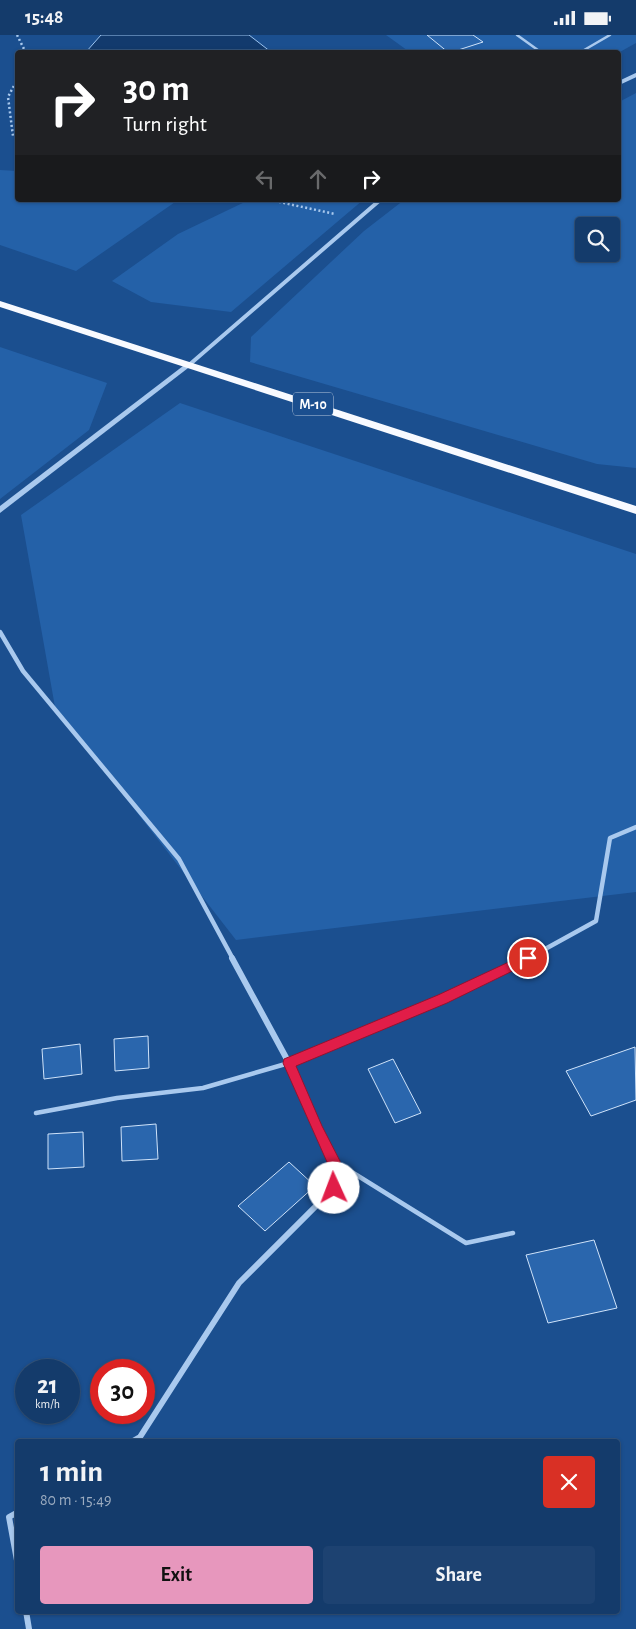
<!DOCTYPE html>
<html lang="en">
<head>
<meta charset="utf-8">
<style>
  :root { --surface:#143b6b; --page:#1d4271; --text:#f1f3f6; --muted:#9dadc1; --line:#33557e; --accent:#e797bd }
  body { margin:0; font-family:"Alegreya Sans",sans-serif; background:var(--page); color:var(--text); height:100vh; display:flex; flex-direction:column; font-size:19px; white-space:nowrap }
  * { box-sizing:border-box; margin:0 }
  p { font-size:16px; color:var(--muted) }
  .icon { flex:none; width:28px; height:28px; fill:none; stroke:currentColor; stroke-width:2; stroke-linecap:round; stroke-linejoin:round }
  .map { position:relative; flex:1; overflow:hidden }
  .drawer { position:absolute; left:15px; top:1404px; width:605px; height:175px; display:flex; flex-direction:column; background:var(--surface); border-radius:5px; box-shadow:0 1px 4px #0004,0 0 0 1px var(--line) }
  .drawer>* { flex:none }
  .banner { position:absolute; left:15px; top:15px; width:606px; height:152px; border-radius:5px; box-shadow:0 1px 4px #0004,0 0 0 1px var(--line); background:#202124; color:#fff; overflow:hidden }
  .buttons { position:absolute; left:575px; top:182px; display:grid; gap:10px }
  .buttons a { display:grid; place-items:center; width:45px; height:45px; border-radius:5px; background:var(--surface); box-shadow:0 1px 4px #0004,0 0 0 1px var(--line); font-size:25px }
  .speed { position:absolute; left:15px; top:1324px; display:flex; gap:10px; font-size:25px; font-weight:700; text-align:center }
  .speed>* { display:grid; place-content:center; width:65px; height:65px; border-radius:50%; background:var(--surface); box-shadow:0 1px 4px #0004,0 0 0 1px var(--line); line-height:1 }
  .speed small { font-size:12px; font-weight:400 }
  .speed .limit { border:8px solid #d22; background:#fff; color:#111 }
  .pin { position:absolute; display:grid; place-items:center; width:42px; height:42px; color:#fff; margin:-21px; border:2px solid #fff; border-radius:50%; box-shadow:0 1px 5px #0007 }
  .me { position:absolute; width:55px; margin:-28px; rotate:358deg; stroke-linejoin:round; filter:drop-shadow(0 0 4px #0008) }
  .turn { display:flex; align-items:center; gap:18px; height:105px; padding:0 25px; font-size:22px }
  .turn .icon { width:65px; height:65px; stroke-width:2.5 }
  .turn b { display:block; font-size:35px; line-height:42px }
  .lanes { display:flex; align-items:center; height:48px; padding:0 25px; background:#0003; justify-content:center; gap:25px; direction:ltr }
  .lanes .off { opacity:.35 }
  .round { display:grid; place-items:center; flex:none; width:52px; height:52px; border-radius:5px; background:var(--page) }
  .head { display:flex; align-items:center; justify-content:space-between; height:85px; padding:0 25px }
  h1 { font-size:30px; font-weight:700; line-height:38px }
  .primary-button { display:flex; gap:10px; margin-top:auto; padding:10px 25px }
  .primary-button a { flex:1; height:58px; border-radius:5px; background:var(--accent); color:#111; font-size:20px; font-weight:700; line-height:58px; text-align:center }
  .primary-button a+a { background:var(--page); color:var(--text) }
  .status { display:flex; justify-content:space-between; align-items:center; height:35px; padding:0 25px; background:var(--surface); direction:ltr }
  .status svg { height:14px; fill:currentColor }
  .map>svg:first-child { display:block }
</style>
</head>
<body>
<div class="status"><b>15:48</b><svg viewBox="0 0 49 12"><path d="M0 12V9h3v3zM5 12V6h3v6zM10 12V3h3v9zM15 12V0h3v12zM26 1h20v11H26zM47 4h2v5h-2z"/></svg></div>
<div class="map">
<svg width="636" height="1594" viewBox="0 0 636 1594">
  <rect width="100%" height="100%" fill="#1b4f8f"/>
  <path fill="#2461a8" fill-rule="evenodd" d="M386 0H636V8L618 18H411Z
    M636 58V433L597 429 250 327 251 302 364 196 404 165H619V67ZM584 191H611V219H584Z
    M0 135 17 136 18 165H178L76 236 0 210Z
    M249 165H363L231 277 151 267 112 246 178 199Z
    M0 312 107 348 89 395 0 464Z
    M180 368 636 519V857L236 905 55 672 21 480Z"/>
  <path fill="#123a6d" stroke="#9cc4f0" d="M101 0H249L271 17H86Z"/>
  <path fill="#2a66ad" stroke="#cfe3fa" d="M427 0H473L483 7 449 18Z
    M148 1001 149 1033 115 1036 114 1004Z
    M80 1009 82 1039 44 1044 42 1014Z
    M635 1012 636 1065 591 1081 566 1036Z
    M393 1024 421 1078 395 1088 368 1034Z
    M156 1089 158 1124 122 1126 121 1092Z
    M83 1097 84 1132 48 1134V1099Z
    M289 1127 315 1151 265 1196 238 1171Z
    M594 1205 617 1273 548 1288 526 1220Z"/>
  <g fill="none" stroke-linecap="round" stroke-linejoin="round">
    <path stroke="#a9c9ee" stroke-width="2.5" stroke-dasharray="2 2.5" stroke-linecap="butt" d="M17 0 26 18
      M18 43 8 62 13 101 18 105
      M270 165 335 179"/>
    <path stroke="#a9c9ee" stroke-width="2.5" d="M517 0 542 18
      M579 18 610 0"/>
    <path stroke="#a9c9ee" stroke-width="4.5" d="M36 1078 117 1063 203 1053 289 1028
      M334 1126 466 1208 513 1198"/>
    <path stroke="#a9c9ee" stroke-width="4" d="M619 48 636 40
      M189 330 380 165"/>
    <path stroke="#a9c9ee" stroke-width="4.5" d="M0 597 23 636 179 824 233 924
      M527 924 596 886 610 803 636 792"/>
    <path stroke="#a9c9ee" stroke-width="6" d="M289 1028 445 963 529 923
      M133 1406 140 1402 239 1248 334 1153V1126L317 1094 289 1028 232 923
      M18 1477 9 1482 18 1531
      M26 1576 29 1594"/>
    <path fill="#a9c9ee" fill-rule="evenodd" d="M187 328H189L192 330 0 478V471Z"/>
    <path fill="#f8faff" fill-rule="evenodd" d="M0 266 636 471V479L0 272Z"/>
  </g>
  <path fill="#e11d48" stroke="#92132f" d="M528 918 533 919 534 923 533 926 447 968 296 1031 322 1091 340 1126 341 1153 339 1158 334 1159 330 1158 327 1127 283 1028 284 1024 438 960Z"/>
  <g text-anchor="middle" stroke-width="5" stroke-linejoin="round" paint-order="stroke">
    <rect fill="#1b4f8f" stroke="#bbcadd" stroke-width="1" x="293" y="357.5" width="40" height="23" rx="4"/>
    <g font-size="14" font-weight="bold" fill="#fff">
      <text x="313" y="374">М-10</text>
    </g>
  </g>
</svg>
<div class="buttons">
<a><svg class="icon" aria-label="search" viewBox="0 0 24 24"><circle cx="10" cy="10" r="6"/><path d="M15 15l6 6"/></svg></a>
</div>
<div class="speed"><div>21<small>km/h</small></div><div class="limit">30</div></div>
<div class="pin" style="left:528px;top:923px;background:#d93025"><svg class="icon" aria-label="arrive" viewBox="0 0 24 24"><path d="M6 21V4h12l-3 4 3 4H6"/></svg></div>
<svg class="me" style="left:334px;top:1153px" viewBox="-20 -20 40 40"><circle r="19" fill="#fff"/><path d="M0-13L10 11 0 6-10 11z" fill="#e11d48"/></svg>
<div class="banner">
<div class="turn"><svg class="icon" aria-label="right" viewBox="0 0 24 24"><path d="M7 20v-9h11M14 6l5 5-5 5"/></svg><div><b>30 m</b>Turn right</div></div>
<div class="lanes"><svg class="icon off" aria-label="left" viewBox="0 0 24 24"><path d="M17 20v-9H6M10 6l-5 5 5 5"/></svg><svg class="icon off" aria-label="ahead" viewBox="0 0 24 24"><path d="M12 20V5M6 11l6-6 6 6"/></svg><svg class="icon" aria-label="right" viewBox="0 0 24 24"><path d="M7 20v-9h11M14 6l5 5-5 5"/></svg></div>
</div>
<section class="drawer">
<div class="head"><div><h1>1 min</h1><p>80 m · 15:49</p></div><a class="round" style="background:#d93025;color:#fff"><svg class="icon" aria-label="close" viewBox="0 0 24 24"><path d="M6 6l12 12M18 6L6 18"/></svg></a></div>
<div class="primary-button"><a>Exit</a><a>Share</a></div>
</section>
</div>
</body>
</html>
